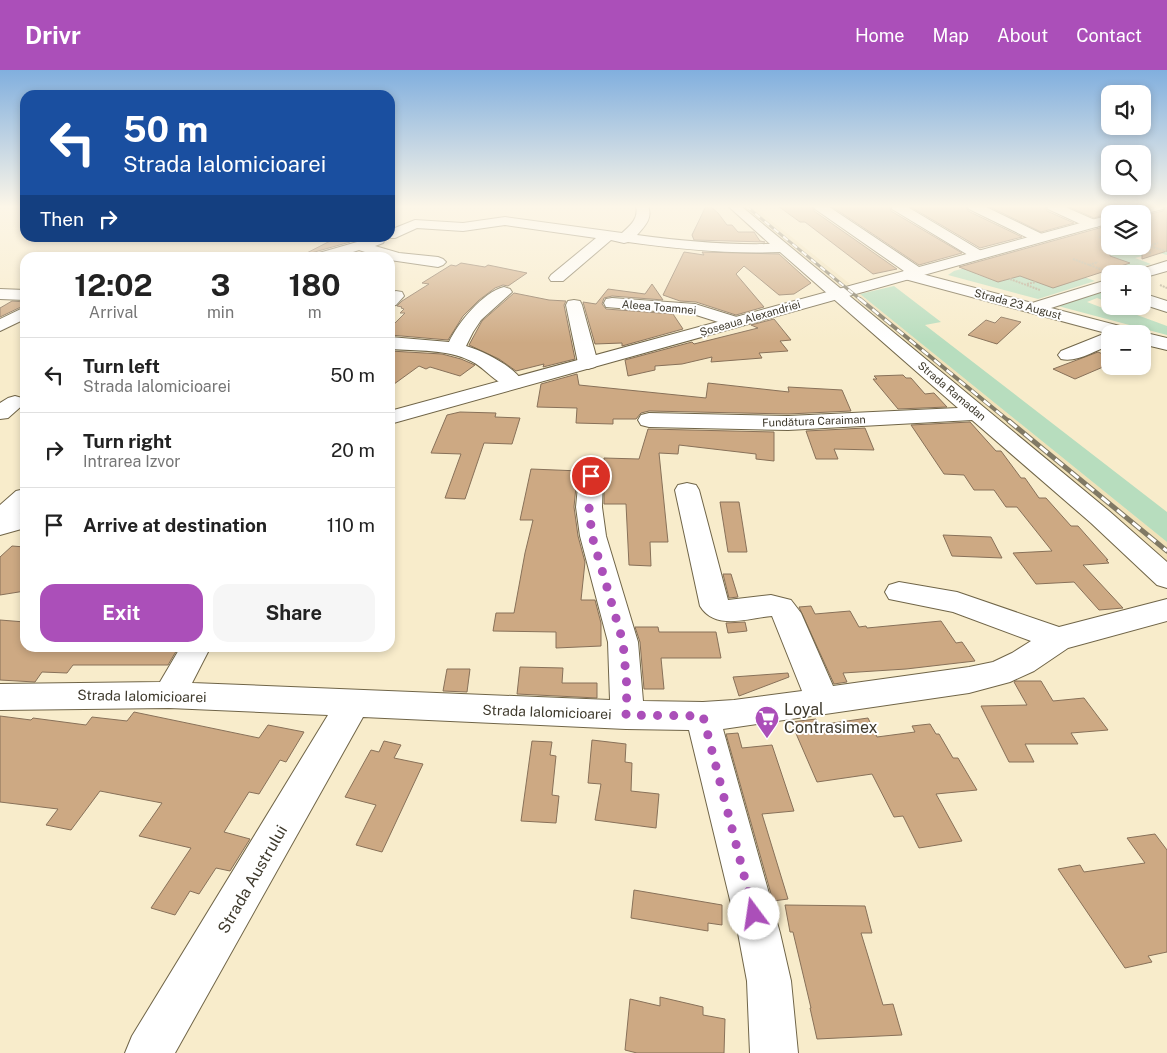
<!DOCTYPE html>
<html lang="en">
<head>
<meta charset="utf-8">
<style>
  :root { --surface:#fff; --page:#f6f6f6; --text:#222; --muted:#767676; --line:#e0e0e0; --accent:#ab4fb9 }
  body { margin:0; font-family:"Public Sans",sans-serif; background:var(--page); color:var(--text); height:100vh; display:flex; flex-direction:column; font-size:19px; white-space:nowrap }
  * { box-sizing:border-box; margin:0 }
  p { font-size:16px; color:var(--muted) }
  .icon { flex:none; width:28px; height:28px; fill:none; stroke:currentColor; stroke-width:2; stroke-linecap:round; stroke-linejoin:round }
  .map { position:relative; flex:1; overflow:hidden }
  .drawer { position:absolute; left:20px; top:182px; width:375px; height:400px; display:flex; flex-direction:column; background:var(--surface); border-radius:15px; box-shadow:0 2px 8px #0003 }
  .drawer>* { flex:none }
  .hud { position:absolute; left:20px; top:20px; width:375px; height:152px; border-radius:15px; box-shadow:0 2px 8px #0003; background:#1a4fa0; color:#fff; overflow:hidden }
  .tools { position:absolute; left:1101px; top:15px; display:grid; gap:10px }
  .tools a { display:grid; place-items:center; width:50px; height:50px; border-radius:10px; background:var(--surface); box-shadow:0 2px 8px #0003; font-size:25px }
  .pin { position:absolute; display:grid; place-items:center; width:42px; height:42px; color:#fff; margin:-21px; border:2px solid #fff; border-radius:50%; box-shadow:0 1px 5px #0007 }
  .me { position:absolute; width:55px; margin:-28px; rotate:346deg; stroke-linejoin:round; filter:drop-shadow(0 0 4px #0008) }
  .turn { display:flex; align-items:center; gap:18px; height:105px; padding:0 20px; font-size:22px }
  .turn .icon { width:65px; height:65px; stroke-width:2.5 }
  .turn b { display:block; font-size:35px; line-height:42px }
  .then { display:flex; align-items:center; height:48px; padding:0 20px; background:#0003; gap:10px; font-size:19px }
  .eta { display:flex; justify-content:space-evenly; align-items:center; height:85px; text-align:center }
  .eta b { font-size:30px; font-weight:700; line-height:35px }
  .primary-button { display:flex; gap:10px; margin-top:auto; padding:10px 20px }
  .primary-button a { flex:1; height:58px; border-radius:15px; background:var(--accent); color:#fff; font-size:20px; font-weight:700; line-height:58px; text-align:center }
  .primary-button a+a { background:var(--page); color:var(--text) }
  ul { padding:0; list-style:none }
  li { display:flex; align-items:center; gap:15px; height:75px; padding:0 20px; border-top:1px solid var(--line) }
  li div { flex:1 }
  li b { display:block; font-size:19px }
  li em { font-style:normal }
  header { display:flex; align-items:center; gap:30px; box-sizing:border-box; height:70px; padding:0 25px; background:var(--accent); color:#fff }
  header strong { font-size:24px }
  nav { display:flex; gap:28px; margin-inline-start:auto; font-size:18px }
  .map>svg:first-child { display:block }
</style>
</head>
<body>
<header>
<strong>Drivr</strong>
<nav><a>Home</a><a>Map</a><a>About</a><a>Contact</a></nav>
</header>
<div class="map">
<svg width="1167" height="983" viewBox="0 0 1167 983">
  <rect width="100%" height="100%" fill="#f8eccb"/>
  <path fill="#f1e2b9" d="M739 136H753L850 214 836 218Z
    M860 224 1167 472V491L849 227Z"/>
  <path fill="#b7ddbe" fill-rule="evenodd" d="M1110 157V176H1167V185L1156 182 1135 188 1151 194 1119 204 1098 199 1079 205 1095 211 1038 229 948 205 954 201ZM1037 200 998 212 976 204Z
    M894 216 941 252 925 255 1167 442V472L860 224Z
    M1110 219V233L1097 228 1087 232 1121 245 1129 242 1167 256V265L1058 236Z"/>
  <path fill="#cda983" stroke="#887159" d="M706 136H710L718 143 727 155H732L738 162H754L760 171 765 172 694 170 692 165Z
    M778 136H812L814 141 897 199 873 204 805 152H800Z
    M831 136H889L891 141 962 183 919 195Z
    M909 136H966L968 141 1022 167 980 178Z
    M988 136H1045L1047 141 1074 153 1041 162Z
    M1067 136H1110V143L1094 148Z
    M1166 136H1167V181L1142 189V146L1163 141Z
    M1110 155V186L1130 193 1053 218 1020 206 998 212 959 197Z
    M334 169 350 172 311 183 308 188H297Z
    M684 182 704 185 702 182 779 184 811 213 794 224 779 225 744 196 736 204 764 237 736 245 696 232 680 231 663 225Z
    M461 193 485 197 488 195 527 203 508 216 503 215 495 218 479 230 463 246 448 270 390 265V258L405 243H400L404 239 401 238 402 237 397 236 402 231 429 214 422 213 451 195 456 196Z
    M652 214 663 230 612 226 604 228 602 234 606 239 673 244 683 259 622 276V273L595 274 583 232 596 234 608 219 645 224Z
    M514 223 549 230 566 231 564 235 575 289 543 297 544 294 516 301 499 289 469 275 482 251Z
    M12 231 25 232V235L0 247V238Z
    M1001 247 1021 252 997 274 968 265 986 250 995 253Z
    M774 249 791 270 780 271 788 281 759 283 762 288 711 292 712 287 682 294 655 296V300L628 306 625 290 692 272 694 274 758 258 751 255Z
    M390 281 442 284 461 289 475 295 460 306 430 297 426 299 419 296 390 317Z
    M1098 282 1110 287V294L1075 309 1053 299Z
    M577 304 579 315 706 328 708 313 789 322 788 317 842 320 851 341 788 344 649 341 641 343 636 349H613V354L576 353 577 338 537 337 541 314Z
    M903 305 906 308H911L925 324 934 323 947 337 898 339 873 309H877L874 306Z
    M460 342 496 343 495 347 520 348 512 374 484 373 465 429 445 428 461 384 431 383 447 345Z
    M970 352 996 381H1001L1021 408H1025L1039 428H1046L1071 456H1078L1108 490H1106L1109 493 1083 495 1123 538 1099 540 1074 512 1036 514 1013 483 1052 481 1017 437H1006L994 420H974L964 405 944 404 911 355Z
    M865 358 874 380 834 379 838 389H816L806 361Z
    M648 359 774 362V391L756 389V384L679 375 678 384 659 383 668 472H650L651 496 629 495 626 434H604V388L639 389Z
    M531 399 580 401 577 406 574 437 578 466 585 492 581 530H595L601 553V576L556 578V562L493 561 496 543H514L525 483 533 450H520Z
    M720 432H739L747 482H728Z
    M943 465 991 467 1002 488 952 486Z
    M12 476 25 477V521L0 525V487Z
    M723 504H731L738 527 729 528Z
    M811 536 815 544 850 541 859 557 866 556 867 558 941 551 956 573 962 572 975 591 906 599 843 603 847 612 834 614 799 537Z
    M0 550 25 552V578H178L168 595H73L67 603 42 602 35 612 0 610Z
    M745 552 747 561 728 563 726 553Z
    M635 557H658L659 562H716L721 588H661L664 619H644L640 572Z
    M520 597 563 598 562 613H597V628L517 624Z
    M447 599H470L467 622 443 621Z
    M788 603 789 607 739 626 733 607Z
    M1016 611H1041L1053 631 1084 628 1108 660 1071 663 1078 674H1025L1034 692H1009L981 636 1027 635 1014 612Z
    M134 642 259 668 268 655 304 662 286 692 280 690 259 724 249 722 224 762 250 769 230 801 216 798 199 824 190 821 175 845 151 838 191 778 139 766 162 733 100 721 71 760 46 755 58 739 0 732V646L31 650 33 648 86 655 92 647 127 651Z
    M868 648 877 667 915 662 912 656 930 654 936 664H939L953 688H958L977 720 936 724 962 771 919 778 903 746 894 747 872 704 817 712 791 652 816 649 819 655Z
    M738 663 742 678 772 675 794 741 762 744 788 829 773 831 726 664Z
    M592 670 626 674 625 692 632 693 631 721 659 724 656 758 595 750 601 714 588 713Z
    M384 671 401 675 394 688 423 694 382 782 356 775 376 735 345 727 371 680 379 682Z
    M532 671 552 672 550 685 556 686 552 725 559 726 556 753 521 751Z
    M1155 764 1167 780V882L1148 886 1152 892 1125 898 1058 799 1080 795 1084 802 1145 793 1127 768Z
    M634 820 722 835V855L708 853V861L631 848Z
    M785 835 865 836 872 863H861L883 935 893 934 902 965 817 969 810 938H811L793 862H790Z
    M660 927 703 937V945L725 949 724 983H637L625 980 630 929 660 936Z"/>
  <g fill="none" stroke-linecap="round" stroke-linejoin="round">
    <defs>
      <path id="minor" d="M636 136H648C653 148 645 156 637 165 681 171 725 175 770 174L728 136H741L1109 441 1167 492V518L1157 515 1091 453 972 350 788 360 649 357 641 355 638 350 641 345 649 343 788 346 958 338 780 182C728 184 679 179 628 172L624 173 611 170 563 211H551L549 208 551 205 596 168 505 155 463 161 417 158 395 168H385H390V160L415 150 463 153 505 147 622 163C631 155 639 148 636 136Z
        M814 136H828L922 199 924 202 922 204 1032 233 1110 209V219L1051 238 1135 260 1138 264 1142 262 1167 268V280L1142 274V264H1110V275C1096 280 1077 293 1061 289L1058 285 1061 281 1106 263 901 208 899 205 904 201 815 139Z
        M891 136H906L983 182 985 185 983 188H973L892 139Z
        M968 136H984L1044 165 1046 168 1044 171H1034L969 139Z
        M1047 136H1063L1097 151 1099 154 1097 157H1087L1048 139Z
        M371 168H383L385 170 383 173 375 176 399 183 438 187 443 189 446 192 443 195 438 197 390 190V188H383L359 180 335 188H310L312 185Z
        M1167 191V201L1142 208V204H1133L1135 201Z
        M504 217 510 219 512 222 481 250 473 262 466 276C486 282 513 296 524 313L521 317C501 322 488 299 471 291 447 279 417 281 390 279V267L449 272C458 253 483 222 504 217Z
        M0 219 25 220V230L0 229Z
        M396 221 402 222 404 226 396 235 390 236V223Z
        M1142 223 1167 231V242L1142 234Z
        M612 228 695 234 740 248 743 252 740 256 734 257 693 244 606 237 604 233 606 229Z
        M574 230 580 231 582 235 598 293 595 297 588 299 581 297 578 293 566 235 568 231Z
        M25 237V249L0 261V249Z
        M15 326 22 328 25 333 8 348 0 349V333L8 328Z
        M591 399 599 401 603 406 602 437 606 466 638 572 643 631 703 632 734 630 802 621 772 546C748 548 715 561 700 536L675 420 678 415 687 413 696 415 699 420 728 530 771 525 791 530 801 543 833 616 969 597 993 592 1012 583 1031 571 953 542 889 529 885 522 889 515 899 512 957 522 1059 557 1167 529V551L1068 578 1034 601 1010 612 969 623 723 659 780 863 791 911 798 983H750L747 911 738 863 689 660 626 659 363 647 175 983H125L132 966 328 645 169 638 0 640V614L160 612 180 578H210L192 613 610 630 608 572 580 466 576 437 579 406 583 401Z
        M25 419V439L9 454 0 456V435L16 421Z"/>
      <path id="major" d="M1145 136H1164L1163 139 1142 144H1123L1124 141Z
        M1110 145V153L390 354V341Z
        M25 442V458L0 465V449Z"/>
    </defs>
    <use href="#minor" stroke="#706548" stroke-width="2"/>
    <use href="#major" stroke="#706548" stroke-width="2"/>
    <path stroke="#b4aa91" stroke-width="2" stroke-dasharray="2 1" stroke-linecap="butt" d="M1099 167 1110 170
      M1142 174 1166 181
      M1129 176 1151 183
      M1140 179 1158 173
      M1073 189 1103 200
      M1089 195 1098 192
      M1010 209 1040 220
      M1027 214 1036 212
      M1160 215 1167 218"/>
    <use href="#minor" fill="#fff" fill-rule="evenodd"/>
    <use href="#major" fill="#fff" fill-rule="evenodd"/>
    <defs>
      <path id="rail-far2" d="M746 136 861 230"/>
      <path id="rail-far1" d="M860 229 1010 352"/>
      <path id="rail" d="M1009 351 1167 481"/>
    </defs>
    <use href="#rail-far2" stroke="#807965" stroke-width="3"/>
    <use href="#rail-far1" stroke="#807965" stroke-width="4"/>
    <use href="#rail" stroke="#807965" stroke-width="5"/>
    <use href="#rail-far2" stroke="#fff" stroke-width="2" stroke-dasharray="6" stroke-linecap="butt"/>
    <use href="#rail-far1" stroke="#fff" stroke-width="2.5" stroke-dasharray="8" stroke-linecap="butt"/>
    <use href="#rail" stroke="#fff" stroke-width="3" stroke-dasharray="10" stroke-linecap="butt"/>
  </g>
  <linearGradient id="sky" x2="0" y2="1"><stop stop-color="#81afde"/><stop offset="0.5" stop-color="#fcf6e8"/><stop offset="1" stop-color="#fcf6e8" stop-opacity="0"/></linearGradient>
  <rect width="1167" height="273" fill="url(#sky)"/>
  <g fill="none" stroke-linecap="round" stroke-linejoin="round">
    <path stroke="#ab4fb9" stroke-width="9" stroke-dasharray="0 16.2" d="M591 406 589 437 592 466 623 572 627 618 626 645 703 646 754 844"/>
  </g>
  <defs>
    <symbol id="supermarket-pin" viewBox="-11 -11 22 30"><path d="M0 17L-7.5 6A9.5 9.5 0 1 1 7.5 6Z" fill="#ab4fb9" stroke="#fff"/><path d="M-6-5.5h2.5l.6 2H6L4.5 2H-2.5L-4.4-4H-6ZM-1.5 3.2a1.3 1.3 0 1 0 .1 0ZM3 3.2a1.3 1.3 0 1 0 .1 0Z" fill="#fff"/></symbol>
  </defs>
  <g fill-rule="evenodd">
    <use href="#supermarket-pin" x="753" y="634" width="28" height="38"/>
  </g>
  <g text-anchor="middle" stroke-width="4" stroke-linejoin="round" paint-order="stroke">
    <g font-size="11" fill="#3f3a2d" stroke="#fff">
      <text transform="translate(1018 234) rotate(15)" y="4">Strada 23 August</text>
      <text transform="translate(659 237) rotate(5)" y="4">Aleea Toamnei</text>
      <text transform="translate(750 248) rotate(-16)" y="4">Șoseaua Alexandriei</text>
      <text transform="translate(952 321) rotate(40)" y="4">Strada Ramadan</text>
      <text transform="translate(814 351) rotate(-2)" y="4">Fundătura Caraiman</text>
    </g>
    <g font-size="14" fill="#3f3a2d" stroke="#fff">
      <text transform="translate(142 626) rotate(1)" y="5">Strada Ialomicioarei</text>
      <text transform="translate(547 642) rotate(2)" y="5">Strada Ialomicioarei</text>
    </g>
    <g font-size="16" fill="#3f3a2d" stroke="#fff" text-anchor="start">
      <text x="784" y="645">Loyal<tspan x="784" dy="18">Contrasimex</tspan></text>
    </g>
    <g font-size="16" fill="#3f3a2d" stroke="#fff">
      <text transform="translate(252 809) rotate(-60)" y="6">Strada Austrului</text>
    </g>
  </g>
</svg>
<div class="tools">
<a><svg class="icon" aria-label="sound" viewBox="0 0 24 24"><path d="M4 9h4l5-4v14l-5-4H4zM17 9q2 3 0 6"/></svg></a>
<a><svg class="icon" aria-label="search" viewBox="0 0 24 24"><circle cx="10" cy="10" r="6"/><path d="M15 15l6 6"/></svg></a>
<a><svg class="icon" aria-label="layers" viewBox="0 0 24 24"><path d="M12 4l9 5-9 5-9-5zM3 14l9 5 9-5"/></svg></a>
<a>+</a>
<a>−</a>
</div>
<div class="pin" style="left:591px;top:406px;background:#d93025"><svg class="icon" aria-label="arrive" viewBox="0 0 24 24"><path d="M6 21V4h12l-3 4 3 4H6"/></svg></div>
<svg class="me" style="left:754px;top:844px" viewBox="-20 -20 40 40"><circle r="19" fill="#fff"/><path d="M0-13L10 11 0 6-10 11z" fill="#ab4fb9"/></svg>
<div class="hud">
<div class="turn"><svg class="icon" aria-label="left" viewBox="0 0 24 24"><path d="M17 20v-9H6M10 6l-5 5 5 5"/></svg><div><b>50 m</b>Strada Ialomicioarei</div></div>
<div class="then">Then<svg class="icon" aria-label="right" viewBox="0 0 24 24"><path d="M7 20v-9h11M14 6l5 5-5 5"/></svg></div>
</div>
<section class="drawer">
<div class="eta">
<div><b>12:02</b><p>Arrival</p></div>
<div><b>3</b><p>min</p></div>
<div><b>180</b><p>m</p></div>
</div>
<ul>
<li><svg class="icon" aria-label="left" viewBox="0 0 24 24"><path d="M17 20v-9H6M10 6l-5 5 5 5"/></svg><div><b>Turn left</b><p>Strada Ialomicioarei</p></div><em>50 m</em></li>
<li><svg class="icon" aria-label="right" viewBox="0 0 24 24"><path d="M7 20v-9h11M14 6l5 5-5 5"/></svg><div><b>Turn right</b><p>Intrarea Izvor</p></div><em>20 m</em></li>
<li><svg class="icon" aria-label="arrive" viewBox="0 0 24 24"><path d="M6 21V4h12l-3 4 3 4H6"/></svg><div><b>Arrive at destination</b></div><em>110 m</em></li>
</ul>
<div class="primary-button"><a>Exit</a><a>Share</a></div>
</section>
</div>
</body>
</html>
